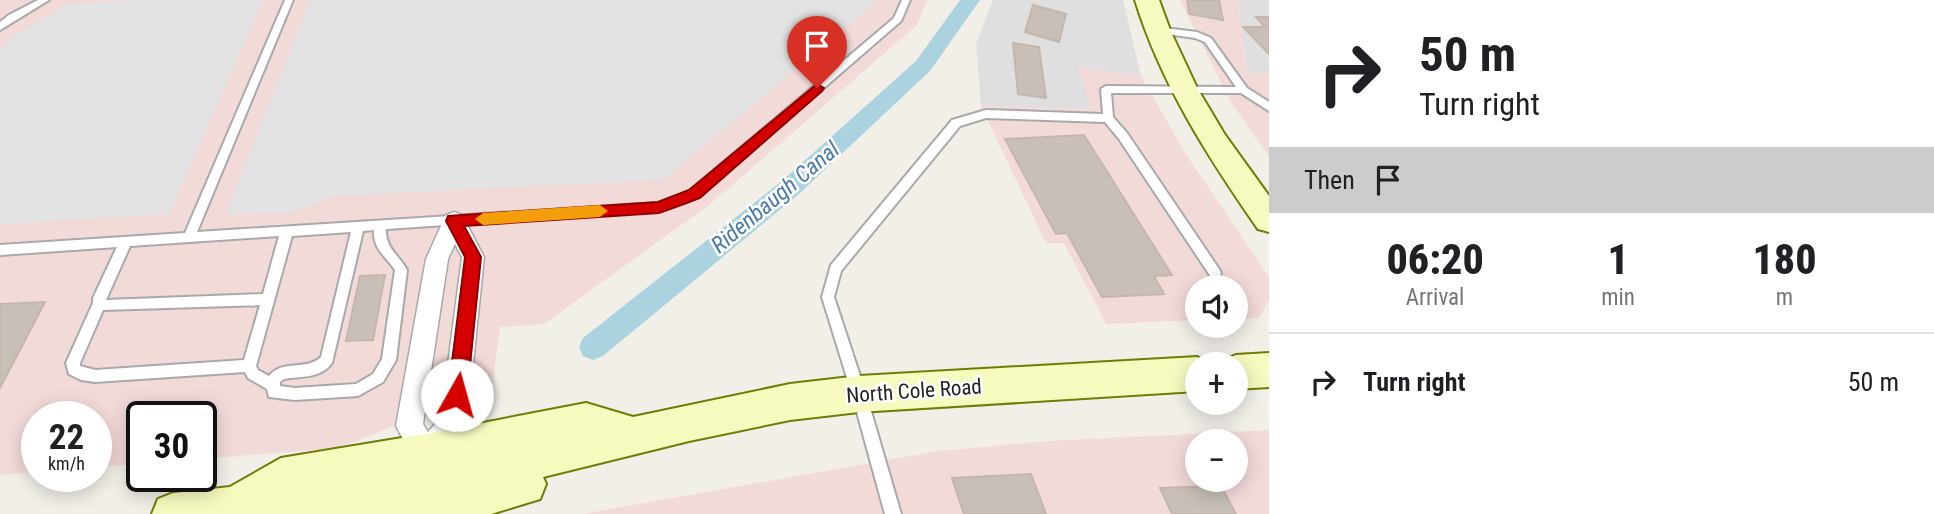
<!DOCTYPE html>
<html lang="en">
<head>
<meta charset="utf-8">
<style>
  :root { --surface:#fff; --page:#f6f6f6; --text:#202124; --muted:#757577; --line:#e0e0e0 }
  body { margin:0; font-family:"Roboto Condensed",sans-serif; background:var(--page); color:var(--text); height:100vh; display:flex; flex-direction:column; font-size:26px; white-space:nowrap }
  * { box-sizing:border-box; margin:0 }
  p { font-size:23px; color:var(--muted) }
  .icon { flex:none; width:38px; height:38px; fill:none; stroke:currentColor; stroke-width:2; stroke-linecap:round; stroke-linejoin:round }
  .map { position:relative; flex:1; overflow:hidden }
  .details { display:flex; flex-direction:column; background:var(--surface); width:665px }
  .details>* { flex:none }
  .guide { background:#fff; color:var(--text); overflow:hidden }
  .controls { position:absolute; left:1185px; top:275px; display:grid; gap:14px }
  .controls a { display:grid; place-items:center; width:63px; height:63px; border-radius:50%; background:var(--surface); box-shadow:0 4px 18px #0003; font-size:35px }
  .speed { position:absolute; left:21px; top:401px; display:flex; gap:14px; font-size:35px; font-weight:700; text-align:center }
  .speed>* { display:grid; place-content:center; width:91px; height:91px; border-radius:50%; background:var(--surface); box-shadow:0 4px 18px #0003; line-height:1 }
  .speed small { font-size:18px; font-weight:400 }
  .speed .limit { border:4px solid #111; border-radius:10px; background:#fff; color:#111 }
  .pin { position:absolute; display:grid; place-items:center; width:60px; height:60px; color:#fff; margin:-72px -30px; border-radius:50% 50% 50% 0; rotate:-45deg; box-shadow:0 0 7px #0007 }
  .pin .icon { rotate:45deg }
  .me { position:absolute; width:77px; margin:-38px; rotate:7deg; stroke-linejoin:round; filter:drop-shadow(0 0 5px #0008) }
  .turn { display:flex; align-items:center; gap:24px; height:147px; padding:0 35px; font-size:32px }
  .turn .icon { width:91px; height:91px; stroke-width:2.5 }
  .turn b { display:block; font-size:49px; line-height:60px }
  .then { display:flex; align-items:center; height:66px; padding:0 35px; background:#0003; gap:14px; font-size:26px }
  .eta { display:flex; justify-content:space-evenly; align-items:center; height:119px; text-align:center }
  .eta b { font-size:42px; font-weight:800; line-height:49px }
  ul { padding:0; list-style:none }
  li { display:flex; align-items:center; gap:21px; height:98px; padding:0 35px; border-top:2px solid var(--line) }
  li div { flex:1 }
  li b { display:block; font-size:26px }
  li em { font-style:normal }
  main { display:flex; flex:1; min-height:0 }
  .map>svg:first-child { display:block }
</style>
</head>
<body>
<main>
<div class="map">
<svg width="1269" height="514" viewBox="0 0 1269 514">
  <rect width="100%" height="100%" fill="#f2efe9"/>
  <path fill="#e0dfdf" d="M993 0H1123L1141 76 1078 67 1092 109 981 106 976 44Z
    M1238 0H1269V73L1247 74Z"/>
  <path fill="#f2dad9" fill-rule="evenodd" d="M0 0H927L917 25 709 205 544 324 500 327 493 382 372 435 336 448 201 459V416H142V464L96 467V416H37V472L0 475Z
    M1180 0H1238L1247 74 1269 73V156L1230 101Z
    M1077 67 1141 76 1185 153 1269 277V300L1259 318 1236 319V287H1197V320L1106 324 1064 243H1046L981 106 1092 109Z
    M1269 430V514H582L938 451 1048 441ZM1197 441H1236V480H1197Z"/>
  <path fill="#e2e2e2" d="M146 0H263L169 214 0 224V51L11 37 69 4Z
    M310 0H872L874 4 663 180 335 196 291 213 226 214Z"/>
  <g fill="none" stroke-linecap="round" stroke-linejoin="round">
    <path fill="#aad3df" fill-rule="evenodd" d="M960 0H980L930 71 800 193 603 356 593 360 583 356 579 347 583 338 782 181 916 61Z"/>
  </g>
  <path fill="#c7bfb8" stroke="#c4b6ab" stroke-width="2" d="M1187 0H1219L1223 20 1189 14Z
    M1033 5 1066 14 1059 42 1025 32Z
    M1256 17H1269V54L1243 27H1265Z
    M1013 43 1039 47 1046 98 1018 94Z
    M1084 135 1172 275 1154 276 1164 294 1102 297 1067 233 1056 234 1005 139Z
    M385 275 373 340 346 341 360 276Z
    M45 302 0 388V304Z
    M1031 474 1046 514H964L952 478Z
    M1221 486 1236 514H1172L1160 488Z"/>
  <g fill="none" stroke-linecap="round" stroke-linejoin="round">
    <defs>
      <path id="lane" d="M38 0H49L0 30V22L9 15Z
        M285 0H293L197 232 658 203 690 191 894 18 902 0H910L901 21 698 197 659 211 386 229C385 248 399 255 407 270L396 360 383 382 358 396 295 400 269 397 267 389 248 378 245 372 95 382 81 380 69 374 66 363 93 303V298L117 247 0 255V245L185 233ZM374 230C373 250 385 255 395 270L382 359 373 374 356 384 295 388 280 386V382L284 379C301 376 320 379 332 363L363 231ZM351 232 321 357C307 371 282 359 269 376L258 370 256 366 292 236ZM279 236 263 294 106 300 130 246ZM260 305 244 360 95 370 80 366V363L103 310Z
        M1156 27 1197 32 1211 38 1247 88 1269 102V111L1241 93H1111L1113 117 1127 133 1219 269 1221 273 1219 277H1211L1119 139 1105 122 986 118 960 126 841 271 834 297 866 394 901 514H885L852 394 822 297 831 265 952 120 986 110 1103 114 1101 89 1106 86 1236 87 1205 42 1195 38 1153 32 1151 30Z"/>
      <path id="street" d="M454 212 462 215 484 257 467 422C460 439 443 461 426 467L416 463 396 426 426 259 446 215ZM455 244 462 257 441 417 428 432 423 424 448 259Z"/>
      <path id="secondary" d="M1135 0H1159L1170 30 1197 88 1225 135 1269 196V232L1258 229C1208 157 1161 84 1135 0Z
        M1269 353V387L1236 389V364H1221L1223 360 1236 355Z
        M1197 357 1211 364H1197V391L859 412 790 420 689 441 543 477 546 484 540 499 491 514H152L158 499 173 493 230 487 281 458 426 434 586 403 633 417 790 384 859 376Z"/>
    </defs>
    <use href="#lane" stroke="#a9a9a9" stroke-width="4"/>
    <use href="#street" stroke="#a9a9a9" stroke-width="3"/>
    <use href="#secondary" stroke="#707d05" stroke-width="4"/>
    <use href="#lane" fill="#fff" fill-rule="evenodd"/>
    <use href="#street" fill="#fff" fill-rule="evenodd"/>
    <use href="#secondary" fill="#f7fabf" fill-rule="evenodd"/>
  </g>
  <path fill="#d40000" stroke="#8a0000" stroke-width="2" d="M817 84 824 88 822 91 700 198 684 204 659 213 464 226 481 257 467 395 464 401 457 403 451 401 448 395 465 257 446 221 448 216 658 202 689 190Z"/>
  <path fill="#f59e0b" d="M600 205 608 211 600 217 483 225 475 219 483 213Z"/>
  <g text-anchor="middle" stroke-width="5" stroke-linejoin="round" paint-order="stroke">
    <g font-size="21" fill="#222" stroke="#fff">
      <text transform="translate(914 391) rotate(-4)" y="7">North Cole Road</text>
    </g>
    <g font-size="23" font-style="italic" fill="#4a7aab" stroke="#fff">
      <text transform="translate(775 197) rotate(-40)" y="8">Ridenbaugh Canal</text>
    </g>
  </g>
</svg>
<div class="controls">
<a><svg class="icon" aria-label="sound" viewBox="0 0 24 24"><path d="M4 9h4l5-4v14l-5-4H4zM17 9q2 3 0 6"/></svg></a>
<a>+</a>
<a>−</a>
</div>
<div class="speed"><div>22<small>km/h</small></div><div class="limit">30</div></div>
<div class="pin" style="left:817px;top:88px;background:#d93025"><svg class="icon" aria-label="arrive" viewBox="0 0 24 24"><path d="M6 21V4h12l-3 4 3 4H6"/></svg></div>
<svg class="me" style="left:457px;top:395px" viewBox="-20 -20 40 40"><circle r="19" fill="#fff"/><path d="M0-13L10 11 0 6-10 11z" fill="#d40000"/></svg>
</div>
<section class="details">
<div class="guide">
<div class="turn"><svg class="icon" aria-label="right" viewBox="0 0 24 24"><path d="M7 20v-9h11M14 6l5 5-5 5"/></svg><div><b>50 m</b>Turn right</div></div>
<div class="then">Then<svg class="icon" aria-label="arrive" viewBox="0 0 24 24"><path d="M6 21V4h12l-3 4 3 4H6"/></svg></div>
</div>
<div class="eta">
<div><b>06:20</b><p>Arrival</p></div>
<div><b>1</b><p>min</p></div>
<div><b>180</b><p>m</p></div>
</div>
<ul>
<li><svg class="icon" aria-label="right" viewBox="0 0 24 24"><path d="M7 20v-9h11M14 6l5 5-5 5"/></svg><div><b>Turn right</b></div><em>50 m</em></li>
</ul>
</section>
</main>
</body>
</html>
